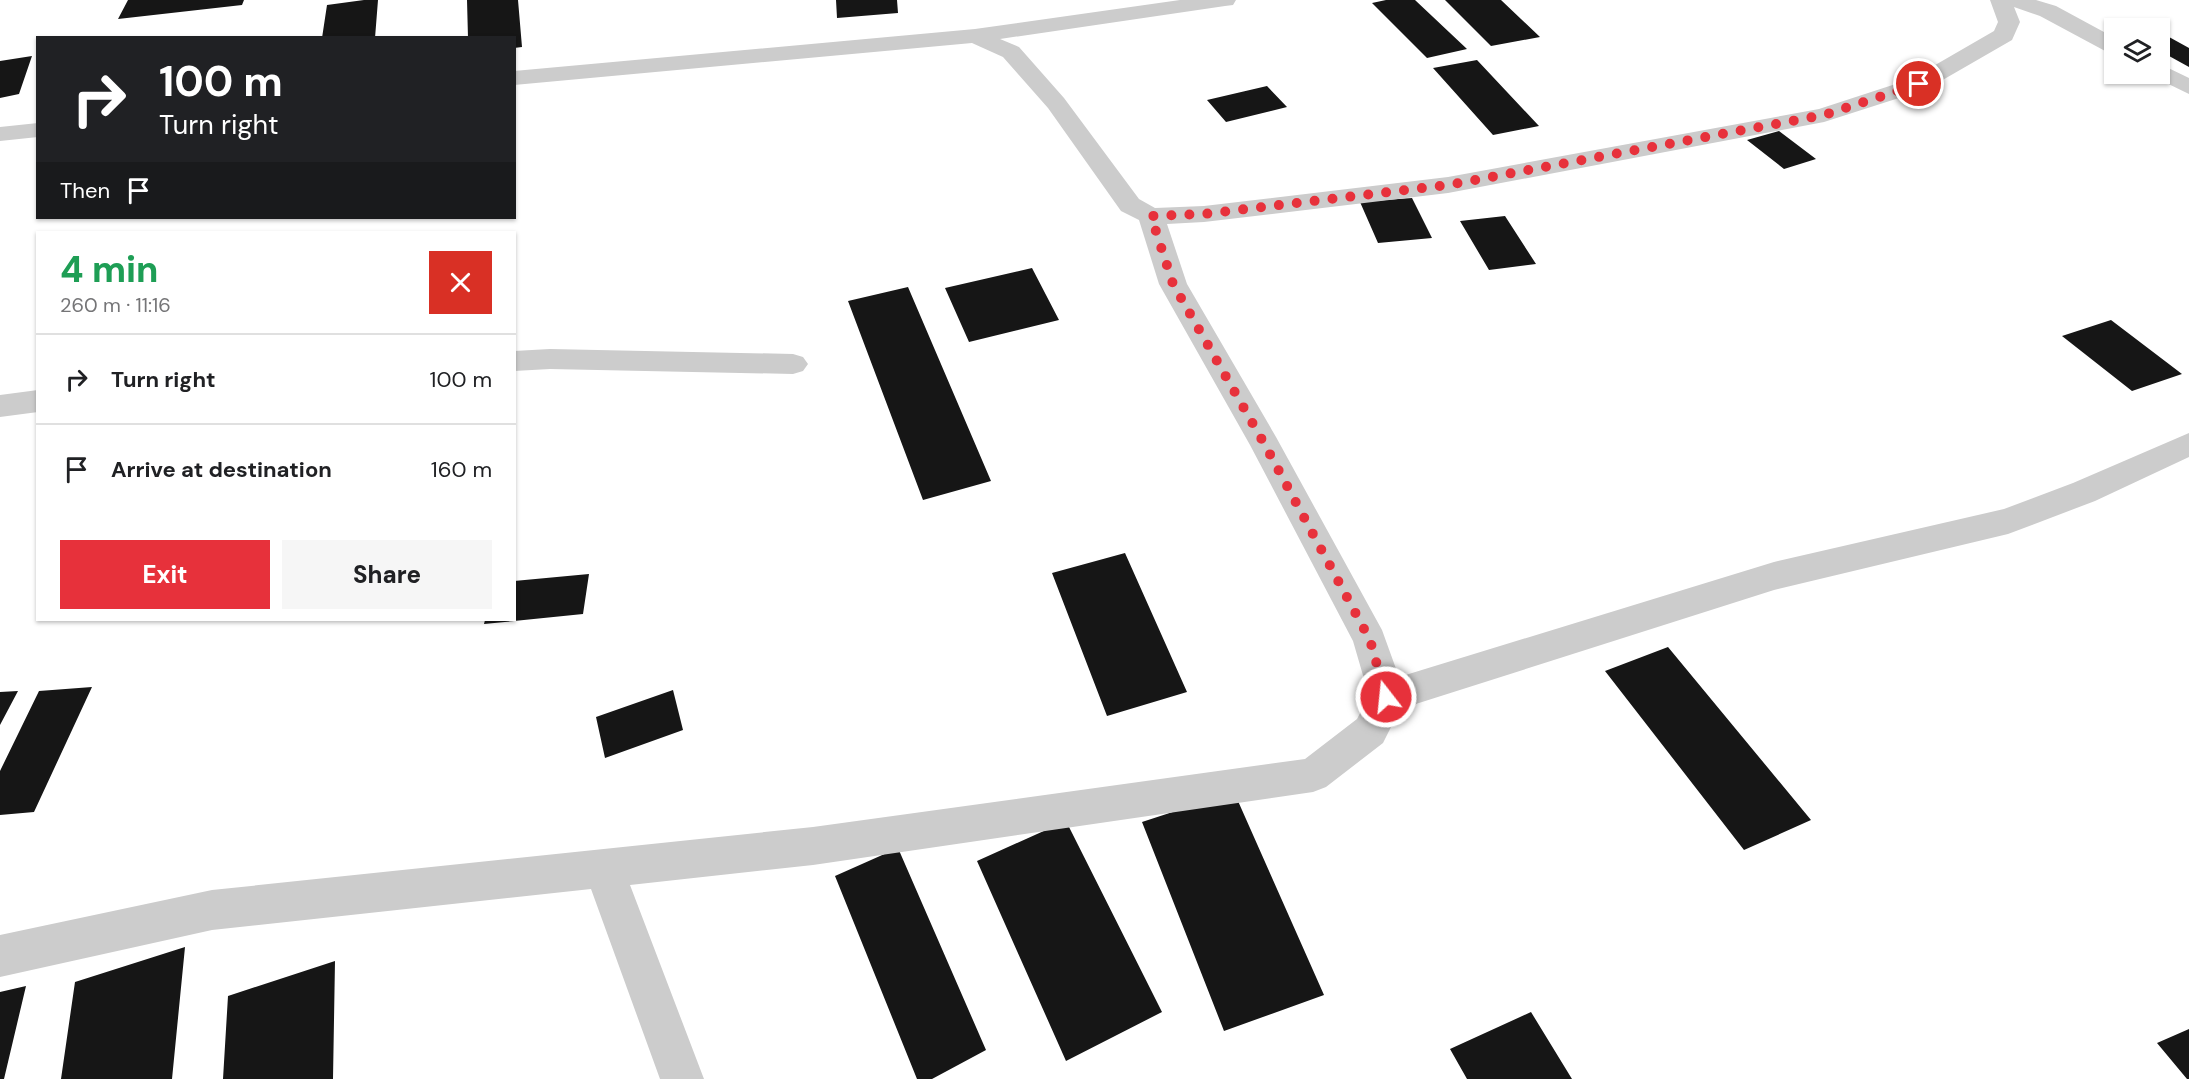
<!DOCTYPE html>
<html lang="en">
<head>
<meta charset="utf-8">
<style>
  :root { --surface:#fff; --page:#f6f6f6; --text:#202124; --muted:#757577; --line:#e0e0e0; --accent:#e7313b }
  body { margin:0; font-family:"DM Sans",sans-serif; background:var(--page); color:var(--text); height:100vh; display:flex; flex-direction:column; font-size:22px; white-space:nowrap }
  * { box-sizing:border-box; margin:0 }
  p { font-size:20px; color:var(--muted) }
  .icon { flex:none; width:33px; height:33px; fill:none; stroke:currentColor; stroke-width:2; stroke-linecap:round; stroke-linejoin:round }
  .map { position:relative; flex:1; overflow:hidden }
  .drawer { position:absolute; left:36px; top:231px; width:480px; height:390px; display:flex; flex-direction:column; background:var(--surface); border-radius:0px; box-shadow:0 2px 4px #0004 }
  .drawer>* { flex:none }
  .top-card { position:absolute; left:36px; top:36px; width:480px; height:183px; border-radius:0px; box-shadow:0 2px 4px #0004; background:#202124; color:#fff; overflow:hidden }
  .tools { position:absolute; left:2104px; top:18px; display:grid; gap:12px }
  .tools a { display:grid; place-items:center; width:66px; height:66px; border-radius:0px; background:var(--surface); box-shadow:0 2px 4px #0004; font-size:30px }
  .pin { position:absolute; display:grid; place-items:center; width:51px; height:51px; color:#fff; margin:-26px; border:3px solid #fff; border-radius:50%; box-shadow:0 2px 6px #0007 }
  .me { position:absolute; width:66px; margin:-33px; rotate:344deg; stroke-linejoin:round; filter:drop-shadow(0 0 4px #0008) }
  .turn { display:flex; align-items:center; gap:21px; height:126px; padding:0 24px; font-size:27px }
  .turn .icon { width:78px; height:78px; stroke-width:2.5 }
  .turn b { display:block; font-size:42px; line-height:51px }
  .then { display:flex; align-items:center; height:57px; padding:0 24px; background:#0003; gap:12px; font-size:22px }
  .round { display:grid; place-items:center; flex:none; width:63px; height:63px; border-radius:0px; background:var(--page) }
  .summary { display:flex; align-items:center; justify-content:space-between; height:102px; padding:0 24px }
  h1 { font-size:36px; font-weight:800; line-height:45px; color:#1e9e55 }
  .primary-button { display:flex; gap:12px; margin-top:auto; padding:12px 24px }
  .primary-button a { flex:1; height:69px; border-radius:0px; background:var(--accent); color:#fff; font-size:24px; font-weight:800; line-height:69px; text-align:center }
  .primary-button a+a { background:var(--page); color:var(--text) }
  ul { padding:0; list-style:none }
  li { display:flex; align-items:center; gap:18px; height:90px; padding:0 24px; border-top:2px solid var(--line) }
  li div { flex:1 }
  li b { display:block; font-size:22px }
  li em { font-style:normal }
  .map>svg:first-child { display:block }
</style>
</head>
<body>
<div class="map">
<svg width="2189" height="1079" viewBox="0 0 2189 1079">
  <rect width="100%" height="100%" fill="#fff"/>
  <path fill="#161616" d="M128 0H244L242 5 118 19Z
    M364 0H378L375 38H322L327 5Z
    M467 0H518L522 47 514 48V38H468Z
    M836 0H897L898 13 837 18Z
    M1386 0H1415L1467 49 1427 58 1372 3Z
    M1445 0H1501L1540 37 1491 46Z
    M2160 32 2189 48V67L2160 51Z
    M32 56 19 94 0 98V61Z
    M1477 60 1539 126 1493 135 1433 68Z
    M1267 86 1287 107 1226 122 1207 100Z
    M1779 131 1816 159 1784 169 1747 140Z
    M1412 198 1432 238 1378 243 1360 202Z
    M1505 216 1536 264 1489 270 1460 221Z
    M1032 268 1059 320 969 342 945 288Z
    M908 287 991 481 923 500 848 301Z
    M2111 320 2182 374 2132 391 2062 336Z
    M1125 553 1187 692 1107 716 1052 573Z
    M589 574 583 614 514 621V581Z
    M485 620H514V621L484 624Z
    M1668 647 1811 820 1744 850 1605 671Z
    M92 687 34 812 0 815V771L39 691Z
    M673 690 683 730 605 758 596 717Z
    M18 691 0 725V692Z
    M1234 792 1324 995 1224 1031 1142 822Z
    M1066 821 1162 1012 1066 1061 977 861Z
    M898 848 986 1050 932 1079H917L835 876Z
    M185 947 172 1079H61L75 982Z
    M335 961 333 1079H223L228 996Z
    M26 986 4 1079H0V992Z
    M1531 1012 1572 1079H1467L1450 1049Z
    M2189 1029V1079H2187L2157 1043Z"/>
  <g fill="none" stroke-linecap="round" stroke-linejoin="round">
    <path fill="#ccc" fill-rule="evenodd" d="M1180 0H1236L1233 5 1225 6 1000 39 1019 47 1064 98 1139 199 1155 208 1204 206 1448 177 1819 109 1911 79 1994 31 1998 22 1990 0H2036L2056 6 2115 38V54L2107 52 2040 16 2014 7 2020 22 2012 40 1927 89 1824 122 1448 193 1204 222 1167 224 1187 284 1276 437 1382 630 1399 677 1774 562 2004 509 2073 483 2189 433V457L2095 501 2008 534 1774 590 1400 709 1383 743 1326 787 1313 792 813 865 630 885 704 1079H660L591 889 212 930 0 977V935L212 890 813 827 1305 759 1357 719 1369 696 1353 641 1250 445 1159 284 1139 220 1121 211 1048 108 1003 57 972 43 514 85V71L975 29Z
      M2160 64 2189 78V94L2152 76 2150 74H2160Z
      M38 123V137L0 141V127Z
      M550 349 793 354 803 357 808 364 803 371 793 374 550 369 514 371V351Z
      M38 390V412L0 417V395Z"/>
  </g>
  <g fill="none" stroke-linecap="round" stroke-linejoin="round">
    <path stroke="#e7313b" stroke-width="10" stroke-dasharray="0 18" d="M1386 697 1370 640 1265 445 1173 284 1151 216 1204 214 1448 185 1824 115 1919 84"/>
  </g>
</svg>
<div class="tools">
<a><svg class="icon" aria-label="layers" viewBox="0 0 24 24"><path d="M12 4l9 5-9 5-9-5zM3 14l9 5 9-5"/></svg></a>
</div>
<div class="pin" style="left:1919px;top:84px;background:#d93025"><svg class="icon" aria-label="arrive" viewBox="0 0 24 24"><path d="M6 21V4h12l-3 4 3 4H6"/></svg></div>
<svg class="me" style="left:1386px;top:697px" viewBox="-20 -20 40 40"><circle r="17" fill="#e7313b" stroke="#fff" stroke-width="3"/><path d="M0-11L8 9 0 5-8 9z" fill="#fff"/></svg>
<div class="top-card">
<div class="turn"><svg class="icon" aria-label="right" viewBox="0 0 24 24"><path d="M7 20v-9h11M14 6l5 5-5 5"/></svg><div><b>100 m</b>Turn right</div></div>
<div class="then">Then<svg class="icon" aria-label="arrive" viewBox="0 0 24 24"><path d="M6 21V4h12l-3 4 3 4H6"/></svg></div>
</div>
<section class="drawer">
<div class="summary"><div><h1>4 min</h1><p>260 m · 11:16</p></div><a class="round" style="background:#d93025;color:#fff"><svg class="icon" aria-label="close" viewBox="0 0 24 24"><path d="M6 6l12 12M18 6L6 18"/></svg></a></div>
<ul>
<li><svg class="icon" aria-label="right" viewBox="0 0 24 24"><path d="M7 20v-9h11M14 6l5 5-5 5"/></svg><div><b>Turn right</b></div><em>100 m</em></li>
<li><svg class="icon" aria-label="arrive" viewBox="0 0 24 24"><path d="M6 21V4h12l-3 4 3 4H6"/></svg><div><b>Arrive at destination</b></div><em>160 m</em></li>
</ul>
<div class="primary-button"><a>Exit</a><a>Share</a></div>
</section>
</div>
</body>
</html>
